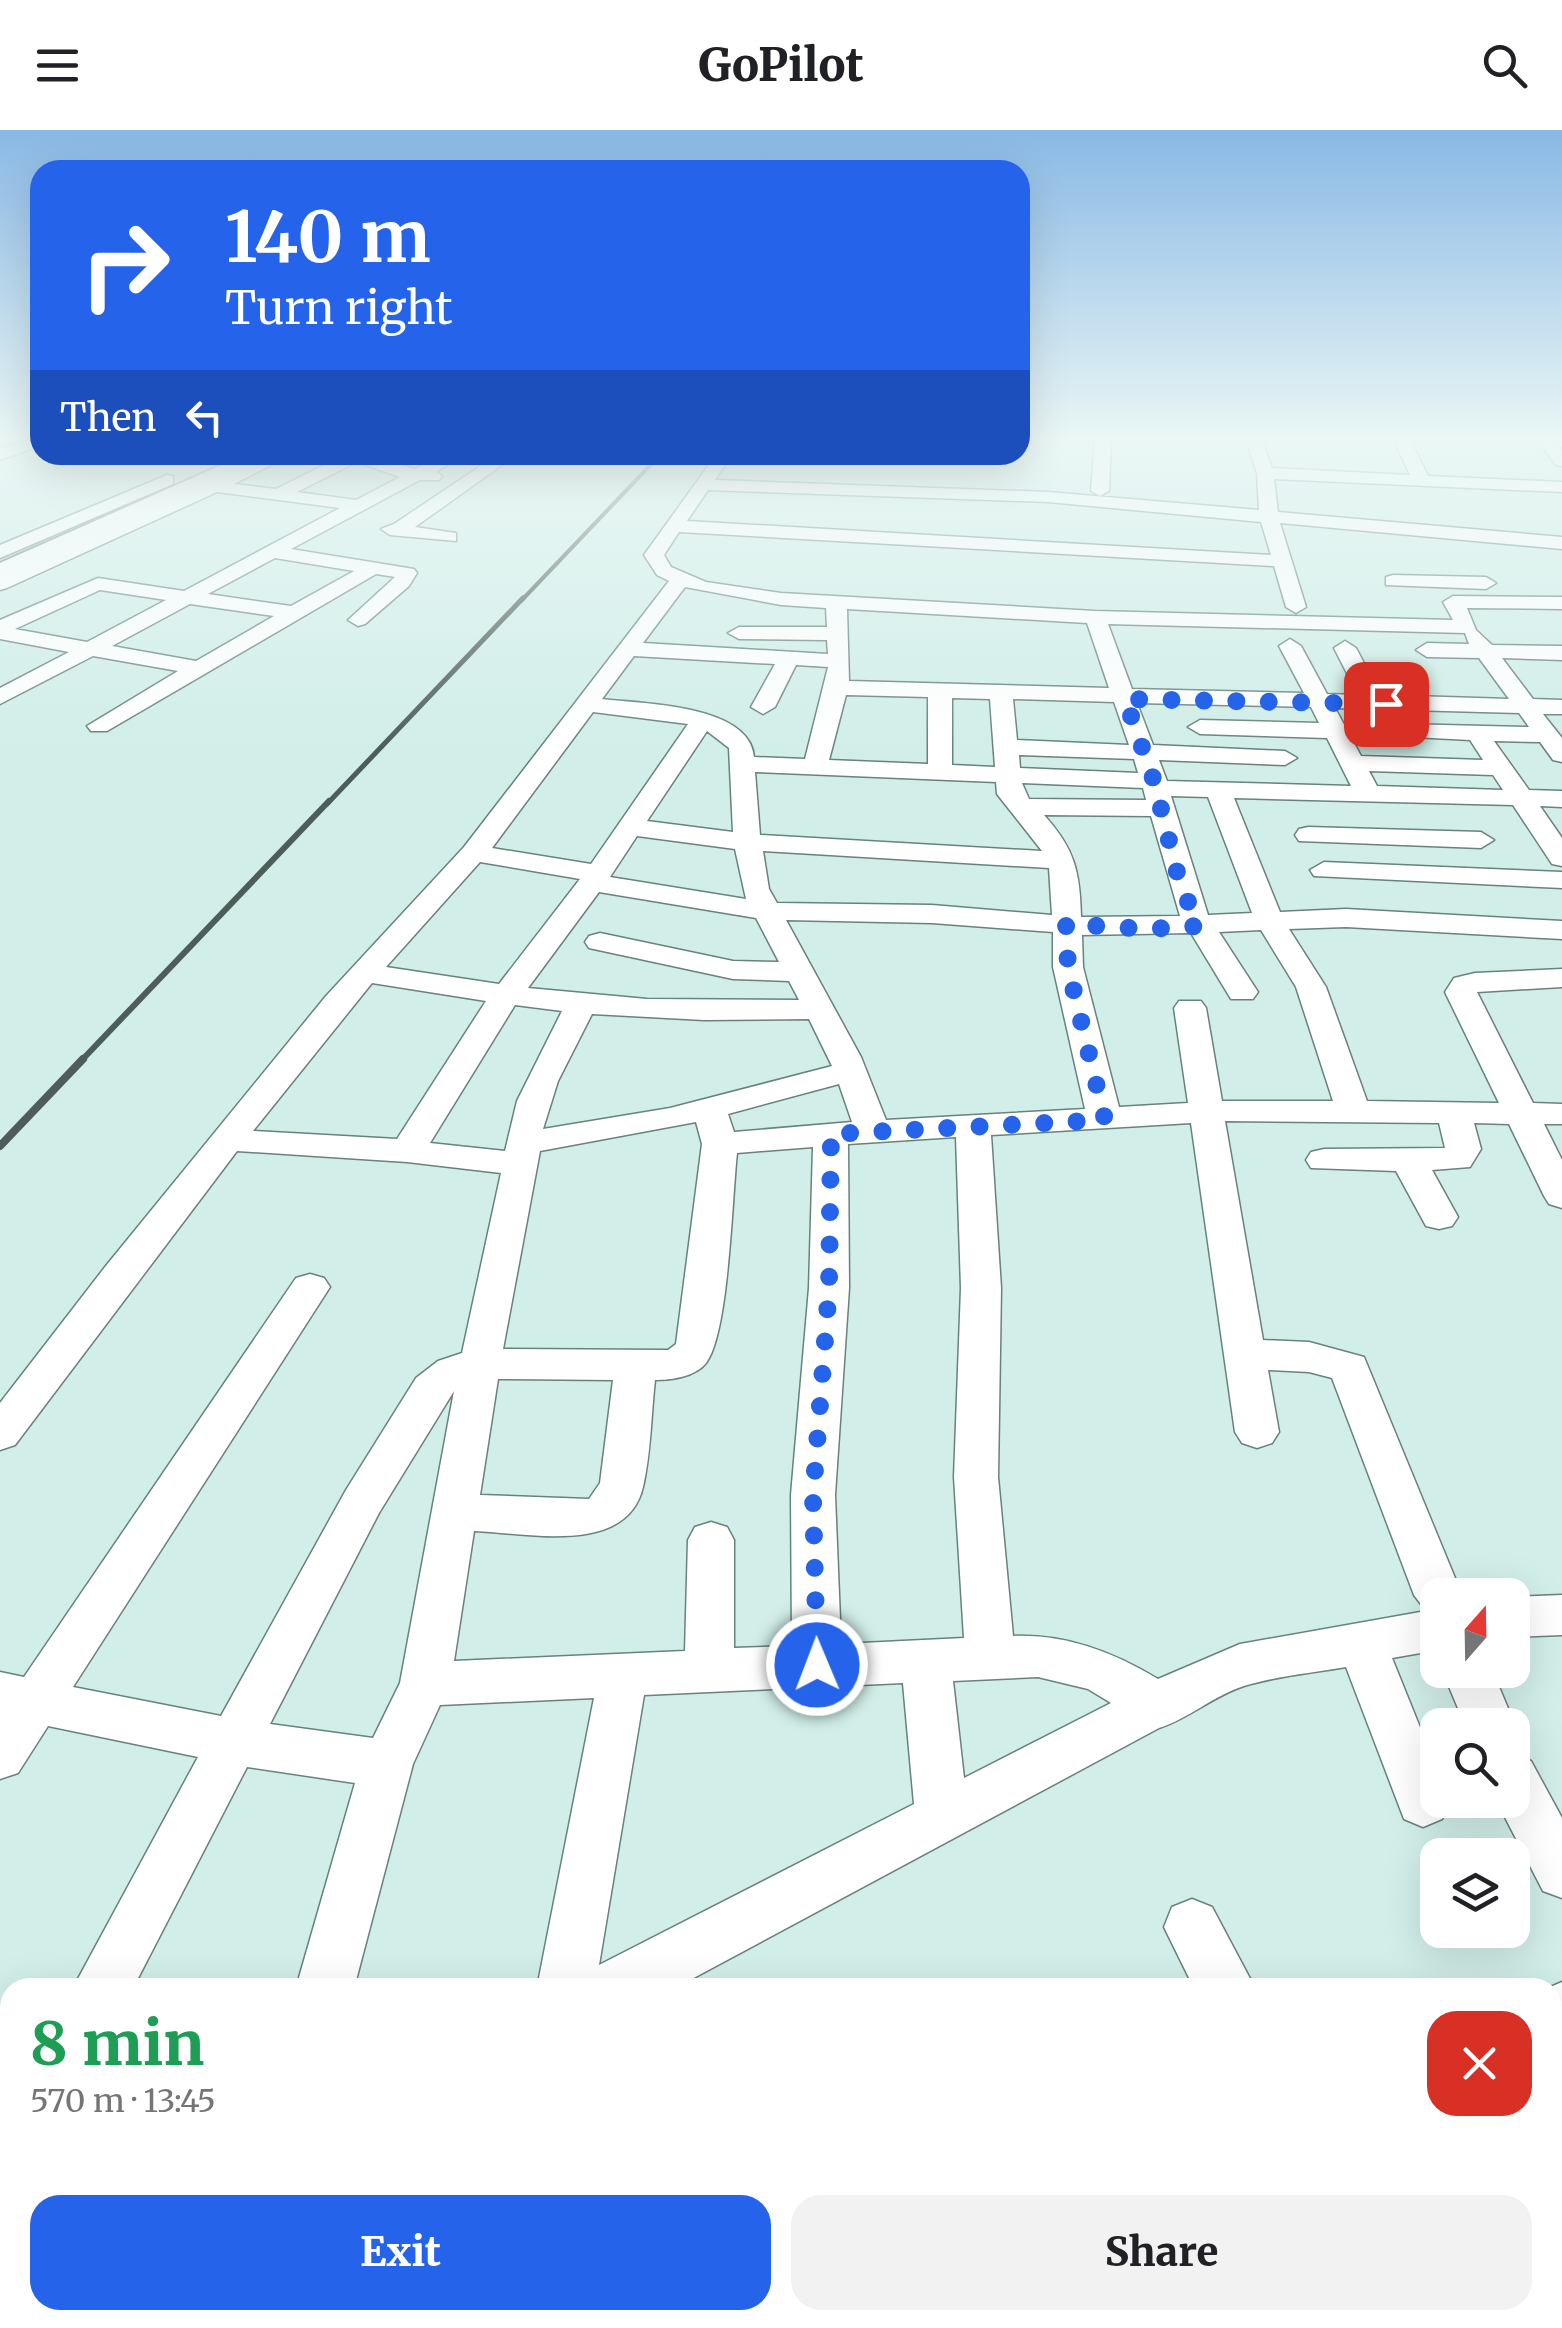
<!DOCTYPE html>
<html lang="en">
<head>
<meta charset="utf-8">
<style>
  :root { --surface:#fff; --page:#f2f2f2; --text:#202124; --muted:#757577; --accent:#2563eb }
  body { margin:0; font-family:Merriweather,serif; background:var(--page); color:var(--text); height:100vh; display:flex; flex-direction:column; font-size:38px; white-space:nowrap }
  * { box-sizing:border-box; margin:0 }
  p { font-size:32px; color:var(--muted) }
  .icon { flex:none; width:55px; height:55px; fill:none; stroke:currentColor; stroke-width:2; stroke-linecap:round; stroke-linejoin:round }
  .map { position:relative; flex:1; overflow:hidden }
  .side { position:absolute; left:0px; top:1848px; width:1562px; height:352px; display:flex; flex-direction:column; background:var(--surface); border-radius:30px 30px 0 0; box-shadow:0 10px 40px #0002 }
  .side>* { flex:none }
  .hud { position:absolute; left:30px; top:30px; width:1000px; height:305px; border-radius:30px; box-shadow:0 10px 40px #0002; background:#2563eb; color:#fff; overflow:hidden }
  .needle { width:65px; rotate:20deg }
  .buttons { position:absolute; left:1420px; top:1448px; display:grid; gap:20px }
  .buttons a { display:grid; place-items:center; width:110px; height:110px; border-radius:20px; background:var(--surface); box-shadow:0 10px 40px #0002; font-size:50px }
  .pin { position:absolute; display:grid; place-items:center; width:85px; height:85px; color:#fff; margin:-42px; border-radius:20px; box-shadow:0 5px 15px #0006 }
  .me { position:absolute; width:110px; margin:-55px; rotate:359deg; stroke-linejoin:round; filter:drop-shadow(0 0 8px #0008) }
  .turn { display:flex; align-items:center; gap:35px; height:210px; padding:0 30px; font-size:45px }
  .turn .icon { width:130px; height:130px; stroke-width:2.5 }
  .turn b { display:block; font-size:70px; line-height:85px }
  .then { display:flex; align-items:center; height:95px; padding:0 30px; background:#0003; gap:20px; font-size:38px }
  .round { display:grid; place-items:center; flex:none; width:105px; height:105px; border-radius:30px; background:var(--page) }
  .overview { display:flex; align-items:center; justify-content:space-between; height:170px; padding:0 30px }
  h1 { font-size:60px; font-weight:800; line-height:75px; color:#1e9e55 }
  .cta { display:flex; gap:20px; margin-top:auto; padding:20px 30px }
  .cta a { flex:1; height:115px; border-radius:30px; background:var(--accent); color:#fff; font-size:40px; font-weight:800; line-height:115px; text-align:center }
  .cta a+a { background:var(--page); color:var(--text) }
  header { display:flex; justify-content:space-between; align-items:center; height:130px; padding:0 30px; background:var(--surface); font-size:45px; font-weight:800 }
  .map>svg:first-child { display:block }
</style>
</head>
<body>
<header><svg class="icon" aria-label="menu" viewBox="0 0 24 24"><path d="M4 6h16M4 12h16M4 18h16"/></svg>GoPilot<svg class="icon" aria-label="search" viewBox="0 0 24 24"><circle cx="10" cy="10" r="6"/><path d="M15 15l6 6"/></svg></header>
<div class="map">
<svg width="1562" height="2198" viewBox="0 0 1562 2198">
  <rect width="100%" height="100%" fill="#d1eee8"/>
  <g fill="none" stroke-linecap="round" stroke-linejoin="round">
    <defs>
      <path id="minor" d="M28 310H40V316L0 330V319Z
        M1095 310H1111L1109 361 1100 366 1091 361Z
        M1246 310H1262L1272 338 1410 345 1394 310H1410L1428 346 1562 352V362L1274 349 1278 382 1562 407V419L1280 393 1306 477 1296 483 1286 477 1274 436 679 402 664 425 671 437 706 452 781 463 1095 481 1453 490 1443 472 1453 466 1562 467V479L1467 478 1476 500 1492 515 1562 516V530L1502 528 1533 569 1562 570V584H1543L1562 608V632L1553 630 1540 612 1494 611 1529 660 1562 661V677L1540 676 1562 708V736L1552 734 1513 675 1234 668 1280 782 1346 779 1562 791V809L1346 797 1289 799 1326 857 1367 971 1499 973 1445 862 1454 848 1475 843 1562 839V857L1477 862 1533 973 1562 974V994H1544L1562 1030V1078L1549 1074 1544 1066 1509 994 1474 993 1481 1019 1470 1037 1432 1040 1458 1087 1452 1096 1439 1099 1426 1096 1396 1041 1311 1038 1306 1030 1311 1022 1324 1019 1445 1018 1439 993 1225 991 1263 1210 1309 1212 1364 1227 1462 1465H1438V1520L1392 1528 1438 1642V1670L1450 1672 1442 1689 1423 1697 1404 1689 1346 1537C1313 1543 1276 1546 1244 1556 1213 1566 1188 1589 1159 1598L675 1858H537L594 1568 440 1575 413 1634 354 1858H296L355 1653 247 1637 133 1858H73L198 1627 48 1596 18 1643 0 1649V1542L24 1547 296 1148 310 1144 324 1148 330 1157 73 1557 221 1586 346 1360 416 1248 438 1231 462 1223 501 1043 407 1032 237 1021 15 1315 0 1320V1273L105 1137 326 866 464 717 669 451 657 445 644 425 716 325H732L715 350 1048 362 1259 380 1257 343ZM708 360 1048 372 1261 392 1271 425 687 391ZM685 457 781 475 826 478 827 497H739L728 503 739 509 827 510 828 524 643 513ZM847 479 1087 493 1109 558 849 551ZM1108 494 1465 503 1469 514 1427 513 1416 520 1427 527 1479 528 1509 569 1381 565 1356 518 1345 511 1334 518 1358 565 1327 564 1301 516 1290 509 1279 516 1304 563 1132 559ZM634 526 775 534 751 577 763 584 775 577 796 535 828 537 805 629 754 627C750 574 641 574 602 569ZM846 565 928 567V634L829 630ZM952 568 990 569 995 637 952 635ZM1013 569 1114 572 1129 615 1017 610ZM1137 573 1311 577 1319 593 1200 590 1188 597 1200 604 1327 608 1351 656 1167 651 1159 630 1285 635 1297 628 1285 621 1153 615ZM1335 578 1519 583 1529 597 1402 594 1390 601 1394 606 1470 610 1483 630 1361 626ZM593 582 688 594 591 734 492 718ZM707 601 729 618 733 702 647 691ZM1019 625 1134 629 1138 643 1020 638ZM1369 641 1493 645 1503 660 1377 656ZM755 642 996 652 997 664 1042 721 760 705ZM1022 653 1143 658 1146 670 1029 669ZM1171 666 1208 667 1252 783 1208 785ZM1044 685 1151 686 1180 786 1081 787C1080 742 1075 719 1044 685ZM637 706 735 719 746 769 610 747ZM763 721 1049 738 1052 785 932 775 777 773 769 759ZM480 732 580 749 499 854 386 837ZM599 762 756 788 779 832 733 831 600 803 589 806 585 812 589 818 733 849 789 851 799 870 647 869 528 858ZM786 790 932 793 1053 802V837L1085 979 886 990 861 927ZM1261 800 1296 857 1333 971H1222L1206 878 1201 871H1179L1174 878 1188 973 1119 977 1083 837 1082 805 1191 803 1231 869H1253L1258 862 1219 802ZM372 853 486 871 397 1009 253 1001ZM515 875 562 881 517 971 505 1021 430 1013ZM592 884 704 890 809 889 832 936 670 978 543 999 558 951ZM839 954 852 992 734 1002 728 984ZM696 992 702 1014 676 1214 668 1220 503 1219 540 1021ZM1191 993 1235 1302 1242 1313 1257 1318 1272 1313 1279 1302 1268 1240 1309 1242 1332 1248 1414 1465 1426 1481 1240 1514 1158 1549C1113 1522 1066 1504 1013 1506L998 1347 1001 1158 991 1005ZM956 1007 961 1158 954 1347 964 1508 841 1514 835 1365 849 1158 848 1014ZM813 1017 809 1158 791 1365 792 1516 734 1518V1410L727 1397 711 1392 695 1397 688 1410 685 1521 454 1531 474 1401C527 1403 627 1426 643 1357 651 1323 651 1285 655 1250 671 1250 695 1247 706 1233 729 1203 732 1067 737 1023ZM498 1249 613 1250 600 1353 589 1369 480 1365ZM454 1261 400 1553 373 1608 270 1594 379 1383ZM1038 1547 1088 1559 1111 1573 964 1648 953 1551ZM903 1553 914 1674 599 1835 644 1565Z
        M1537 310H1553L1562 320V336L1556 335Z
        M269 325H291L234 354 276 359 344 325H370L415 339 442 325H462L436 342 442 346 439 350H420L291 419 414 439 417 443 409 456 365 494 358 496 348 490 395 447 376 444 107 601H91L87 596 178 541 93 526 0 574V558L69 522 0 509V490L98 448 184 461 340 378 217 362 7 458 0 460V447ZM357 332 400 347 356 370 297 362ZM275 428 354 441 291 476 208 464ZM100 460 166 470 87 512 15 499ZM190 474 274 486 196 531 112 516Z
        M497 325H516L415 397 456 403V411L390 405 381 399 394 394Z
        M167 345 173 346V354L0 428V415Z
        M1393 445 1486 447 1496 453 1486 459 1386 455V447Z
        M1308 697 1481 702 1494 710 1481 718 1299 711 1295 705 1299 699Z
        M1324 732 1562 742V758L1314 746 1310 740Z
        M1562 1465V1505L1512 1507V1467Z
        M1442 1540H1492L1515 1595 1512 1601V1595H1465Z
        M1512 1624 1531 1631 1562 1688V1768L1543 1761 1496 1670H1512Z
        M1192 1769 1212 1777 1255 1858H1194L1164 1797 1172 1777Z
        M1562 1852V1980L1552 1976V1858H1548Z
        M10 1997V2073L0 2078V2001Z
        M198 2190H266L264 2198H196Z
        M499 2190H567V2198H499Z
        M875 2190H959L955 2198H871Z
        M1164 2190H1232V2198H1164Z"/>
      <path id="highway" d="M244 325H276L273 330 0 453V433Z"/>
    </defs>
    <use href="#minor" stroke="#68827c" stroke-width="3"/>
    <use href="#highway" stroke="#68827c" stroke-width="4"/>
    <use href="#minor" fill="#fff" fill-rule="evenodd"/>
    <use href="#highway" fill="#fff" fill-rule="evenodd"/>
    <path stroke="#4e5d59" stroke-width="4" d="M521 471 660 325"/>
    <path stroke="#4e5d59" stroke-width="5" d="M327 674 523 468"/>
    <path stroke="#4e5d59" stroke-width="6" d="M81 931 329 671"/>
    <path stroke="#4e5d59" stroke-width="8" d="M0 1016 83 929"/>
  </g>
  <linearGradient id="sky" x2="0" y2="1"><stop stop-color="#89b8e5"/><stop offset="0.5" stop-color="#eaf7f5"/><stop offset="1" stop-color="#eaf7f5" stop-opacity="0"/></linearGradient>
  <rect width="1562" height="618" fill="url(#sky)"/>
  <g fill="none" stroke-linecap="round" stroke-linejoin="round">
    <path stroke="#2563eb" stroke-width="18" stroke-dasharray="0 32.4" d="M817 1535 813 1366 829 1158 831 1004 1105 990 1068 837 1066 794 1148 799 1199 796 1180 754 1154 651 1125 569 1386 574"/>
  </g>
</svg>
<div class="buttons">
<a><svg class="needle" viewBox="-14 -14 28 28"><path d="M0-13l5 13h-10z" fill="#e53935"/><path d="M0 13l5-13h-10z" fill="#757577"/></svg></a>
<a><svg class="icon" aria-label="search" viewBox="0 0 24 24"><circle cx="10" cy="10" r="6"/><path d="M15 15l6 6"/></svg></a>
<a><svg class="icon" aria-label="layers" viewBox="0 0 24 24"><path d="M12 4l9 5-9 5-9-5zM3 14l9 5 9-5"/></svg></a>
</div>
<div class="pin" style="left:1386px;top:574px;background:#d93025"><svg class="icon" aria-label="arrive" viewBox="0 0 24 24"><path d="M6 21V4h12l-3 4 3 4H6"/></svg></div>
<svg class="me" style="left:817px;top:1535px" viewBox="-20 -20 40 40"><circle r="17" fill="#2563eb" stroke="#fff" stroke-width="3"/><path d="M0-11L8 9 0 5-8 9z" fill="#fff"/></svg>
<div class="hud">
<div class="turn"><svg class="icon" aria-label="right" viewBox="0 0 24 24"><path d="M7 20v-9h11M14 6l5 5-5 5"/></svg><div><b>140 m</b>Turn right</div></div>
<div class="then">Then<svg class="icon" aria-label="left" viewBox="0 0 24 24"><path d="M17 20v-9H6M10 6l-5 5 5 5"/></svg></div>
</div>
<section class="side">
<div class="overview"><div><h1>8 min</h1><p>570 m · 13:45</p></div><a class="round" style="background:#d93025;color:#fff"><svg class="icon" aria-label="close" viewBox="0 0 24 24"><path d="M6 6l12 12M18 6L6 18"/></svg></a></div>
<div class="cta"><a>Exit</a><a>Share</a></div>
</section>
</div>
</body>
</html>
